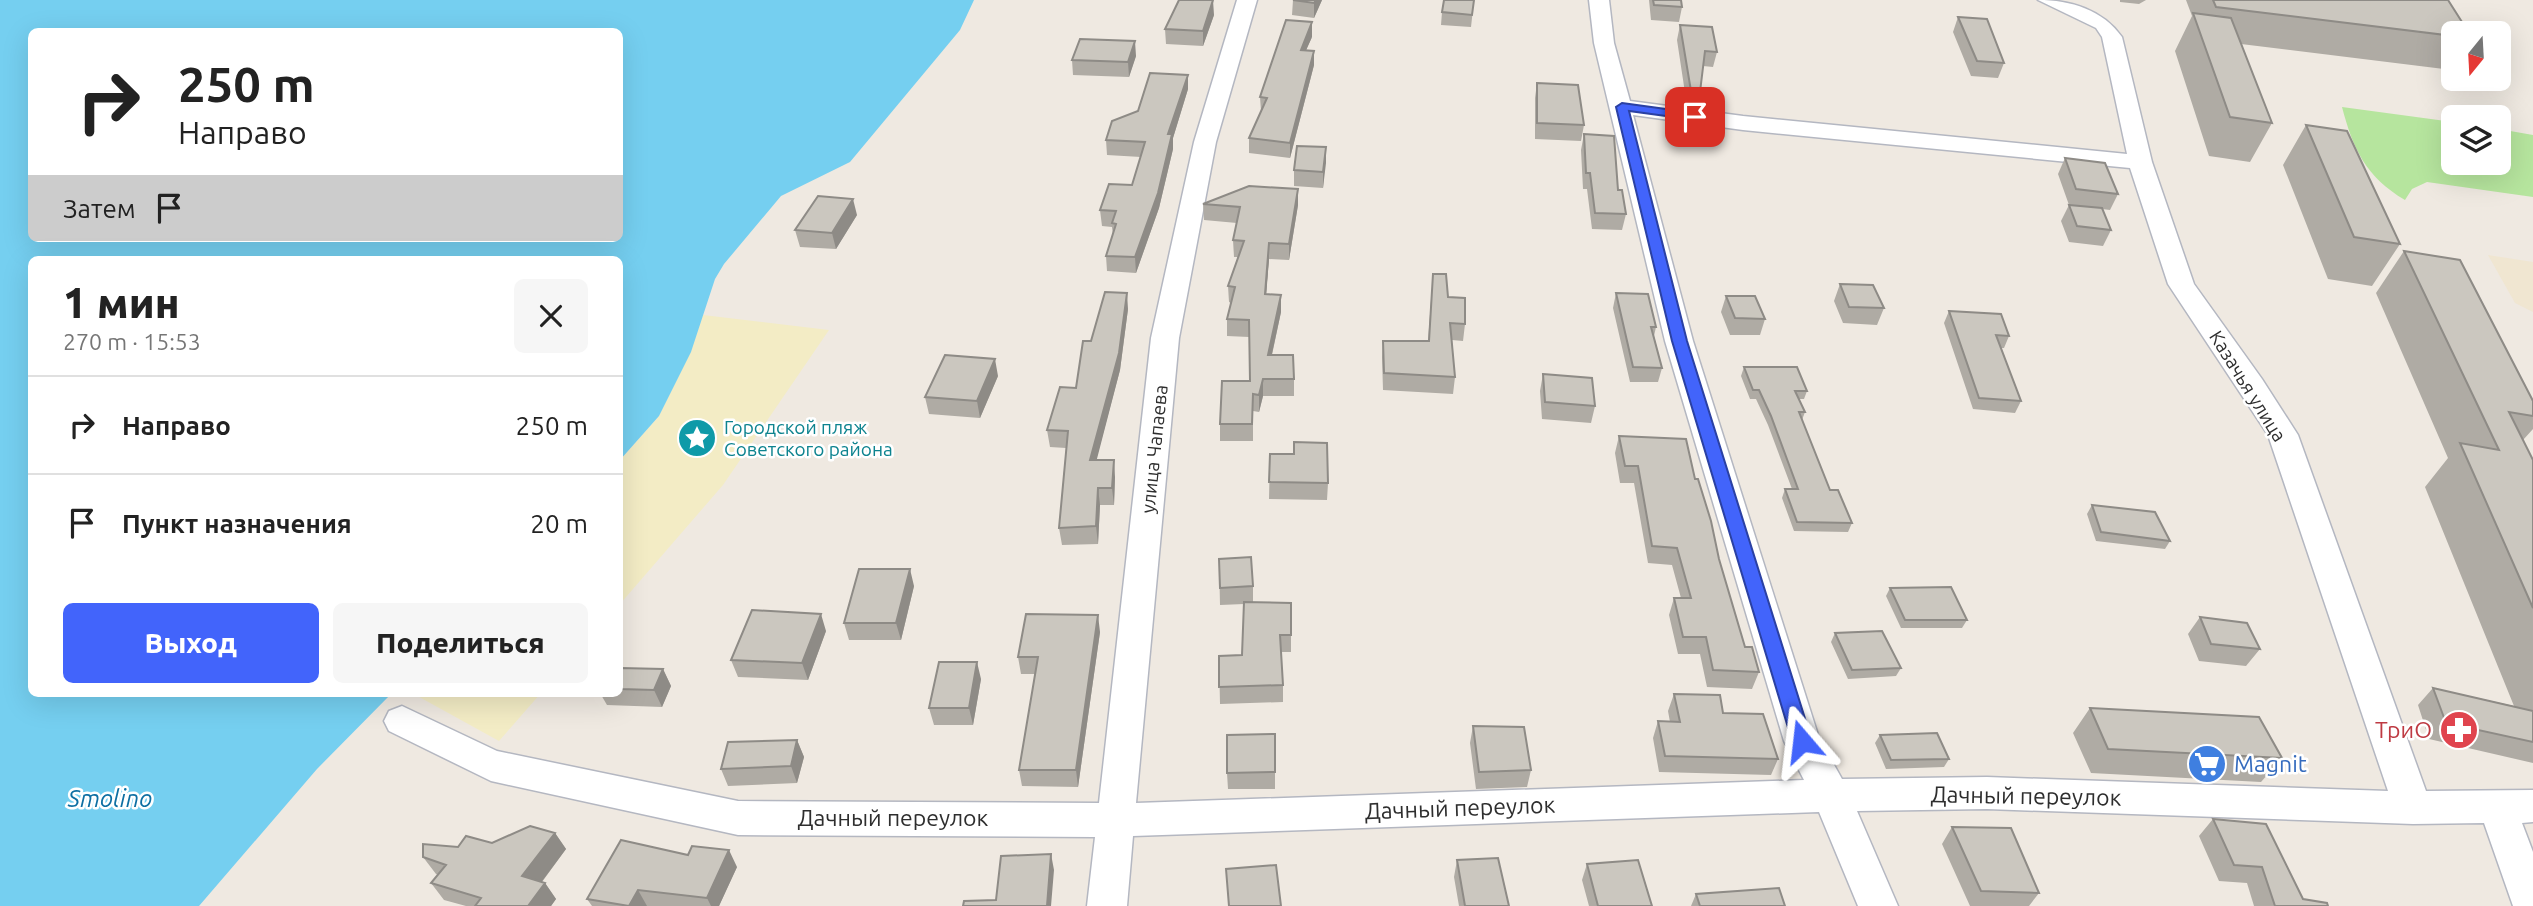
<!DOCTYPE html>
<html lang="ru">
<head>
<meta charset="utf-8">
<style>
  :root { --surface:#fff; --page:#f6f6f6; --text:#222; --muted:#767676; --line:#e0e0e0; --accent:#4264fb }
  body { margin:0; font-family:Ubuntu,sans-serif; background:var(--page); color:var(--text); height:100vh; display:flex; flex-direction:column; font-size:26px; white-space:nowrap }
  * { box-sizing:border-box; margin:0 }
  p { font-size:23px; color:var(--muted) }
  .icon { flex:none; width:38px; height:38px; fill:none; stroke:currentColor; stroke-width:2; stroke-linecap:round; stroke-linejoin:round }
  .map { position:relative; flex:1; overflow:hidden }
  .side { position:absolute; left:28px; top:256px; width:595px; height:441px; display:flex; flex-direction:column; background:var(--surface); border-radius:10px; box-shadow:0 7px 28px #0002 }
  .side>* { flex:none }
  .hud { position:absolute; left:28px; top:28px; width:595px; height:214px; border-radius:10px; box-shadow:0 7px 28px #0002; background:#fff; color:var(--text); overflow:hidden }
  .needle { width:46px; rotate:198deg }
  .fabs { position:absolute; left:2441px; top:21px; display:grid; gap:14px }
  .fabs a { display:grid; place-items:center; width:70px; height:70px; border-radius:10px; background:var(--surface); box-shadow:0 7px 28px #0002; font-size:35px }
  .pin { position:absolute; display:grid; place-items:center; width:60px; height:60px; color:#fff; margin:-30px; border-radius:14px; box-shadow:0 4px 10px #0006 }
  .me { position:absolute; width:77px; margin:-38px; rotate:343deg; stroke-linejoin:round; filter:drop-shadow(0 0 5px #0008) }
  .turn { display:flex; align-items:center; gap:24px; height:147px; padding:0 35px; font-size:32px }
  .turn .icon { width:91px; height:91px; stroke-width:2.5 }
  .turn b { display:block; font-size:49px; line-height:60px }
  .then { display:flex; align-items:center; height:66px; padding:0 35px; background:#0003; gap:14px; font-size:26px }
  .round { display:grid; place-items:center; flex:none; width:74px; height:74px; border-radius:10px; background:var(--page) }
  .headline { display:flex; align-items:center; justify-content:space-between; height:119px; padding:0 35px }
  h1 { font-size:42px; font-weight:800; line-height:52px }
  .button { display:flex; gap:14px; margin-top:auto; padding:14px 35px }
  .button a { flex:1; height:80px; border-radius:10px; background:var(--accent); color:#fff; font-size:28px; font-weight:800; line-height:80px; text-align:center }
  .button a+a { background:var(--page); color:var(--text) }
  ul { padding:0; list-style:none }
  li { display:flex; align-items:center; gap:21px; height:98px; padding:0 35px; border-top:2px solid var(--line) }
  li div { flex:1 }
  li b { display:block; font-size:26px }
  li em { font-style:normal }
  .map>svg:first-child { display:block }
</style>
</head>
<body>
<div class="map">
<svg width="2533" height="906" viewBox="0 0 2533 906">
  <rect width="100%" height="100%" fill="#efe9e1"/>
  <path fill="#f0e6d1" d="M2488 255 2533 262V312L2515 303Z"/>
  <path fill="#b6e59e" d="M2342 107 2453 122 2454 163H2499V129L2533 135V197L2427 182 2412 189 2405 200C2366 177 2353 149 2342 107Z"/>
  <path fill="#f3ecc5" d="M703 315 829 330 723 485 620 604V460L659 416 691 351Z
    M412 693H541L499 741Z"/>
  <path fill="#75cff0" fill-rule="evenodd" d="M0 0H974L960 30 850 162 781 196 724 264 715 279 691 352 659 416 620 460V259H32V693H392L317 769 199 906H0ZM32 32H620V238H32Z"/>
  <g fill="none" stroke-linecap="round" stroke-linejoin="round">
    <defs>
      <path id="minor" d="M1237 0H1257L1216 142 1179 338 1136 803 1804 780 1784 741 1665 341 1594 43 1589 0H1609L1614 43 1630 101 1743 116 2127 154 2102 37 2096 28 2038 0C2071 0 2103 10 2122 37L2152 162 2194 284 2262 379 2298 435 2426 791 2533 790V822L2522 823 2533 852V906H2513L2484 823 2413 824 1987 809 1857 811 1898 906H1858L1819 812 1133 836 1127 906H1087L1095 837 738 835 491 781 389 731 384 721 389 711 402 706 497 751 738 801 1099 803 1151 338 1194 142ZM1633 115 1743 130 2130 168 2168 284 2268 435 2388 791 1987 777 1842 779 1819 738 1693 341Z"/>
    </defs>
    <use href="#minor" stroke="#b4b7c1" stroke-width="3"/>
    <use href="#minor" fill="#fff" fill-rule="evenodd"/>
  </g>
  <path fill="#afaba4" d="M1293 0H1322L1314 18 1292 15Z
    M1474 0 1471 27 1441 25 1442 12Z
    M1649 0H1681L1682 7 1679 22 1651 20Z
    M2120 0H2146L2139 4 2120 2Z
    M2186 0H2448L2454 33V68L2452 70 2241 44 2272 123 2250 162 2209 156 2175 51 2192 16Z
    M1214 15 1203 46 1166 44 1165 29Z
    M1958 17 2004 63 1998 78 1971 76 1953 32Z
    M1680 25 1717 52 1713 67 1703 66 1700 92 1696 107 1687 106 1677 40Z
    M1312 37 1306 50 1314 65 1290 158 1249 153V138L1261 111 1260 97Z
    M1136 56 1129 77 1073 75 1072 60Z
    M1188 75V89L1173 138V149L1159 208 1136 273 1107 271 1106 256 1113 235 1112 227 1102 226 1100 210 1132 185 1141 157 1107 155 1106 140Z
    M1537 83 1584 125 1581 141 1535 139V98Z
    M2306 125 2400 244 2372 286 2328 279 2283 165Z
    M1584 134 1618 190 1626 214 1622 230 1592 229 1587 189H1583L1581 150Z
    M1326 147 1323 188 1294 186V170Z
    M2065 158 2118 194 2110 210 2102 209 2111 230 2103 246 2069 242 2061 221 2069 205 2058 174Z
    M1298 189V205L1289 260 1269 259 1266 294 1281 312 1272 355 1294 379V396H1263L1259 412 1253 411V441H1220V424L1250 381 1249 337 1227 336V319L1231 303 1229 302 1228 286 1238 257H1234L1233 240 1237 223 1204 220 1203 204Z
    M857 215 836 249 800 247 795 230Z
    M2404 251 2533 401V429L2523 440 2533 460V763L2429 739 2418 705 2433 688 2514 706 2425 487 2448 458 2376 293Z
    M1433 274 1465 324 1463 341 1452 340 1455 377 1453 394 1383 390 1382 357 1383 341H1428Z
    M1840 284 1884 308 1877 325 1843 323 1834 301Z
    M1616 293 1656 327 1654 336 1662 368 1658 382H1630L1613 308Z
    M1726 296 1765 319 1760 335H1730L1721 312Z
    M1128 309 1120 370 1096 460 1115 477 1114 505H1100L1098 544 1062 545 1059 528 1066 448 1050 447 1047 430 1076 388 1091 341Z
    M1949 311 2009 336 2004 348H2001L2021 401 2015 413 1973 409 1944 323Z
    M1744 367 1807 391 1804 399H1799L1805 412 1802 420 1830 490 1852 523 1848 532 1794 531 1782 498 1785 489H1792L1768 425 1756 399H1750L1741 376Z
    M1543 374 1595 406 1591 423 1542 419 1540 391Z
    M998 376 980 418 929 414 925 397Z
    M1619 436 1695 479 1745 647 1759 672 1752 689 1707 687 1700 654H1678L1669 615 1674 598H1681L1672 565 1648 563 1634 483H1620L1615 453Z
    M1270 454 1328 483 1327 500 1269 499Z
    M2092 505 2170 541 2165 549 2096 541 2087 514Z
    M1219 559 1253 586V602L1291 603V652H1281L1283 685V702L1220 704 1219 656 1242 655 1244 604 1220 605Z
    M914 586 901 640H849L844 623Z
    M1890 588 1967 620 1962 628H1901L1886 596Z
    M2200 617 2260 649 2246 666 2199 661 2188 634Z
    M826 631 808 680 738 677 731 660Z
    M1100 632 1078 787 1022 786 1019 770 1035 674H1021L1018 657Z
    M1835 633 1901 668 1896 676 1848 679 1831 642Z
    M620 668 663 669 671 686 662 707 607 705 600 693H620Z
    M981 679 973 725H934L929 708Z
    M1674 694 1723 713 1778 759 1771 775 1659 772 1653 738 1658 721 1670 722 1668 711Z
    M2090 708 2282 758 2261 782 2091 773 2073 733Z
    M1473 726 1531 770 1527 787 1476 789 1470 743Z
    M1275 734V789H1228L1227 773Z
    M1880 735 1949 759 1944 767 1886 769 1875 743Z
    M797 740 804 757 797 783 728 786 721 769Z
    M2213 819 2303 899 2328 906H2254L2247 883 2219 881 2199 836Z
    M1952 827 2039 893 2029 906H1970L1942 844Z
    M555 833 566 849 542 882 545 883 556 899 551 906H466L444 900 431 883 438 875 436 874 423 857 458 847 492 843Z
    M688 855 737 867 719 906H592L587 899Z
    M1457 860 1509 906H1459L1454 877Z
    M1587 864 1652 906H1589L1582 880Z
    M1696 894 1785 906H1691Z"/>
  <path fill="#8e8b86" d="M1213 0 1214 15 1203 46V31Z
    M1316 0H1322L1314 18V3Z
    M1312 22V37L1300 64 1301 50Z
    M1135 41 1136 56 1129 77 1128 62Z
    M1314 51V65L1290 158V143Z
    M1188 75V89L1173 138V149L1159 208 1136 273 1135 257 1168 134Z
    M1326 147V163L1323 188V172Z
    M1298 189V205L1289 260V244Z
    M853 199 857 215 836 249 832 233Z
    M1269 243V259L1265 310V294Z
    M1127 293 1128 309 1120 370 1092 478 1090 460Z
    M1281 295V312L1268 372V355Z
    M995 359 998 376 980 418 977 401Z
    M1263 379V396L1259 412V395Z
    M1114 460 1115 477 1114 505 1112 488Z
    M1098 488 1100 505 1098 544 1096 526Z
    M910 569 914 586 901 640 896 623Z
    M821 614 826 631 808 680 802 663Z
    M1098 615 1100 632 1078 787 1076 770Z
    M977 662 981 679 973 725 969 708Z
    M663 669 671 686 662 707 654 690Z
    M797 740 804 757 797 783 791 766Z
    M555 833 566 849 534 892 522 876Z
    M729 850 737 867 719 906H711L707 898Z
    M1051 854 1054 870 1051 906H1047Z
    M545 883 556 899 551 906H528Z
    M638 890 647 906H629Z"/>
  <path fill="#cbc7bf" stroke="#8e8b86" stroke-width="2" d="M1179 0H1213L1203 31 1165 29Z
    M1293 0H1316L1314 3Z
    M1444 0H1474L1472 15 1442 12Z
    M1653 0H1681L1682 7 1654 5Z
    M2213 0H2448L2469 33H2454V36L2216 7Z
    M2193 13 2231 18 2272 123 2230 117Z
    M1958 17 1987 19 2004 63 1977 61Z
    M1286 20 1312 22 1301 50 1314 51 1290 143 1249 138 1267 98 1260 97Z
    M1680 25 1712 27 1717 52 1705 51 1700 92 1691 91Z
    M1080 39 1135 41 1128 62 1072 60Z
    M1150 73 1188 75 1168 134H1172L1158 193 1135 257 1106 256 1116 224 1112 223 1116 211 1100 210 1109 184 1132 185 1145 142 1106 140 1112 121 1138 111Z
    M1537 83 1578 85 1584 125 1537 123Z
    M2306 125 2347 131 2400 244 2354 237Z
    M1584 134 1614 136 1618 190H1622L1626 214 1595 213 1590 173H1586Z
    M1297 146 1326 147 1323 172 1294 170Z
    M2065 158 2105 163 2118 194 2076 189Z
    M1249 186 1298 189 1289 244 1269 243 1265 294 1281 295 1268 355H1293L1294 379H1263L1259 395 1253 394 1252 424H1220L1222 381H1250L1249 320 1227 319 1235 287 1228 286 1244 241 1233 240 1240 207 1203 204Z
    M818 196 853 199 832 233 795 230Z
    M2069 205 2102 208 2111 230 2077 226Z
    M2404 251 2460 260 2533 401V416L2509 412 2533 460V608L2460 443 2499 450Z
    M1433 274H1446L1448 297 1465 298V324L1450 323 1455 377 1384 373 1383 341H1429Z
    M1840 284 1873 285 1884 308 1849 307Z
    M1105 292 1127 293 1119 353 1090 460H1114L1112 488H1098L1096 526 1059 528 1068 431 1047 430 1060 387 1076 388 1083 341H1091Z
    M1616 293 1648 294 1656 327H1651L1662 368 1633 367Z
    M1726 296H1755L1765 319 1735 318Z
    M1949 311 2001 314 2009 336 1996 335 2021 401 1979 398Z
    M945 355 995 359 977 401 925 397Z
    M1744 367H1797L1807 391H1795L1805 412H1799L1830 490H1838L1852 523 1797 522 1785 489H1798L1771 416 1759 390H1753Z
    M1543 374 1592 378 1595 406 1545 402Z
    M1619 436 1686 439 1695 479H1698L1711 521 1719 559 1745 647H1752L1759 672 1713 670 1706 637H1683L1674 598H1691L1677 548 1652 546 1638 466H1625Z
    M1294 442 1327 443 1328 483 1269 482 1270 454H1294Z
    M2092 505 2155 512 2170 541 2101 532Z
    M1251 557 1253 586 1220 588 1219 559Z
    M859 569H910L896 623H844Z
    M1951 587 1967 620H1905L1890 588Z
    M1244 602 1291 603V635H1280L1283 685 1219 687V656L1242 655Z
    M752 610 821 614 802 663 731 660Z
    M1026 614 1098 615 1076 770H1019L1038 657H1018Z
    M2200 617 2247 623 2260 649 2211 644Z
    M1882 631 1901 668 1852 670 1835 633Z
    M939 662H977L969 708H929Z
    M620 668 663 669 654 690 620 689Z
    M2433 688 2533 711V742L2446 723Z
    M1674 694 1720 695 1723 713 1763 714 1778 759 1665 756 1658 721 1680 722Z
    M2090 708 2259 717 2282 758 2108 749Z
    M1473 726 1524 727 1531 770 1479 772Z
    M1937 733 1949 759 1891 760 1880 735Z
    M1275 734V772L1227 773V735Z
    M797 740 791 766 721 769 728 742Z
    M2213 819 2266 824 2303 899 2327 903 2328 906H2275L2262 867 2234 865Z
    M530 826 555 833 522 876 545 883 528 906H475L481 898 431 883 446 865 423 857V844L458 847 466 836 492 843Z
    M1952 827 2011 828 2039 893 1981 891Z
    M621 840 688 855 692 846 729 850 707 898 638 890 629 906 587 899Z
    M1051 854 1047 906H963L964 901 996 900 1001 856Z
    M1498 858 1509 906H1465L1457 860Z
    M1638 860 1652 906H1598L1587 864Z
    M1276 865 1281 906H1229L1226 869Z
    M1779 888 1785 906H1700L1696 894Z"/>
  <path fill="#4264fb" stroke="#2b41a3" stroke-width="2" d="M1622 103 1695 113 1701 117 1695 120 1629 111 1687 341 1812 741 1809 747H1795L1792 741 1672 341 1616 107Z"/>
  <defs>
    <symbol id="sight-disc" viewBox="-11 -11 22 22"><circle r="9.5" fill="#0f9aa8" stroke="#fff"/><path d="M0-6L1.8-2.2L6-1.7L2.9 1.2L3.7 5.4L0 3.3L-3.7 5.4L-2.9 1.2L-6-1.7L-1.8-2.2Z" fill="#fff"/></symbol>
    <symbol id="pharmacy-disc" viewBox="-11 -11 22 22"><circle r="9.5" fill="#e0444e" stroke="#fff"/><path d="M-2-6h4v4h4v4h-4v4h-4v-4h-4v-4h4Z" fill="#fff"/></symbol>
    <symbol id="supermarket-disc" viewBox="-11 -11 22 22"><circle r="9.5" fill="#3f7fe0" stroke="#fff"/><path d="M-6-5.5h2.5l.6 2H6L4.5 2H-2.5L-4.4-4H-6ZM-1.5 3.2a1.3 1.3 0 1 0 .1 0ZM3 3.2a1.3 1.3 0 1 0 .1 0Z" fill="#fff"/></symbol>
  </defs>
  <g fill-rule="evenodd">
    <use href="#sight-disc" x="675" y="416" width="44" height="44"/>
    <use href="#pharmacy-disc" x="2437" y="708" width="44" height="44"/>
    <use href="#supermarket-disc" x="2185" y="742" width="44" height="44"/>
  </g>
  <g text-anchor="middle" stroke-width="5" stroke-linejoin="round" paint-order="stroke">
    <g font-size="19" fill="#2e2e2e" stroke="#fff">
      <text transform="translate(2248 386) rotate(58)" y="7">Казачья улица</text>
      <text transform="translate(1154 449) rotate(-84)" y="7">улица Чапаева</text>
    </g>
    <g font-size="19" fill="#0d838f" stroke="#fff" text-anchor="start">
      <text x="724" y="434">Городской пляж<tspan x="724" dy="22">Советского района</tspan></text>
    </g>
    <g font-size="23" fill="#be3a42" stroke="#fff" text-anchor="end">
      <text x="2432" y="738">ТриО</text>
    </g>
    <g font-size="23" fill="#366cbe" stroke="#fff" text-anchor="start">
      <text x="2234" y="772">Magnit</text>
    </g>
    <g font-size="23" fill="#2e2e2e" stroke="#fff">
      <text transform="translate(2026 796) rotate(1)" y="8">Дачный переулок</text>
      <text transform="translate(1460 808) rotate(-2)" y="8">Дачный переулок</text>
      <text x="893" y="826">Дачный переулок</text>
    </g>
    <g font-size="24" font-style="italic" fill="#0d6fa3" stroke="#fff">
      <text x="110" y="807">Smolino</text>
    </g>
  </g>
</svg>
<div class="fabs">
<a><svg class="needle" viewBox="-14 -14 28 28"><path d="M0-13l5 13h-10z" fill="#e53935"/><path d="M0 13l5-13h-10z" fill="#767676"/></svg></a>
<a><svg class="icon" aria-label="layers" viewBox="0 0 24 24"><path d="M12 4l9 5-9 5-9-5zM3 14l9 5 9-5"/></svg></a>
</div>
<div class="pin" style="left:1695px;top:117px;background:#d93025"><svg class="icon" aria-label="arrive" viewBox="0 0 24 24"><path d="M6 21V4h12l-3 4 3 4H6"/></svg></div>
<svg class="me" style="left:1802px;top:741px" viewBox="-20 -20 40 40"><path d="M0-17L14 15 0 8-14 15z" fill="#4264fb" stroke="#fff" stroke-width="4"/></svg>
<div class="hud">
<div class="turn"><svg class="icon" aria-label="right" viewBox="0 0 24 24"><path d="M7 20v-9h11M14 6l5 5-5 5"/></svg><div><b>250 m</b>Направо</div></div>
<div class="then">Затем<svg class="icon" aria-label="arrive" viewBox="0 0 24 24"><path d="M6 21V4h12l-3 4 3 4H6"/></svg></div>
</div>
<section class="side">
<div class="headline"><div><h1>1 мин</h1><p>270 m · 15:53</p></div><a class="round"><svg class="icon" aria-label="close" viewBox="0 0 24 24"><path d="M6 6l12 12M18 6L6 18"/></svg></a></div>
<ul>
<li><svg class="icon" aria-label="right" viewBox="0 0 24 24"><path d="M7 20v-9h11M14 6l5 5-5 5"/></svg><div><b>Направо</b></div><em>250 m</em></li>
<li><svg class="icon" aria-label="arrive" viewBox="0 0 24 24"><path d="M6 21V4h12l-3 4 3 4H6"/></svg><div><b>Пункт назначения</b></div><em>20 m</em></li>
</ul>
<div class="button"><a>Выход</a><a>Поделиться</a></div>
</section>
</div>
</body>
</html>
